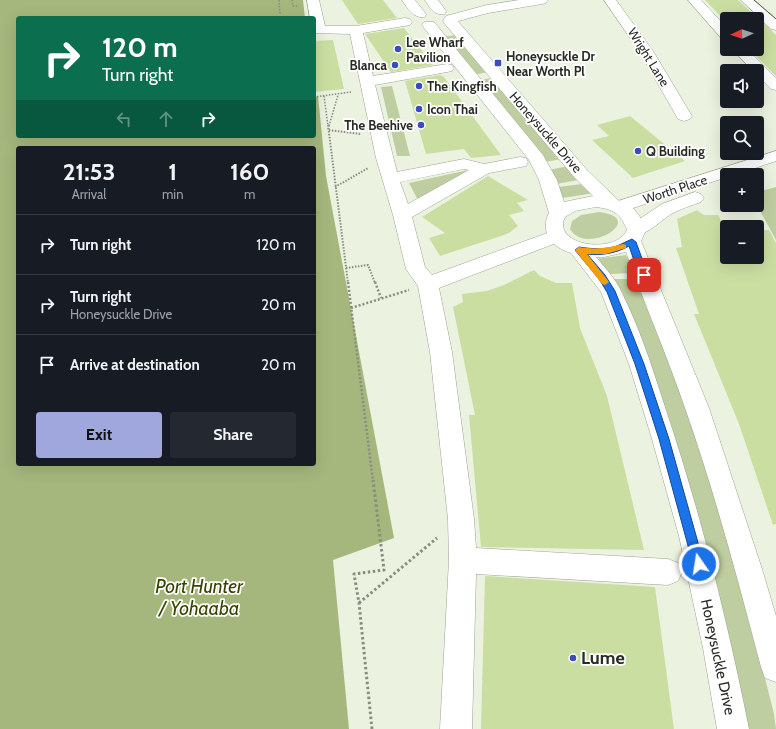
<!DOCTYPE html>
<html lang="en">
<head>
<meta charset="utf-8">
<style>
  :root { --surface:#171b24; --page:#242831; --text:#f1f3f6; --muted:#9ea1a6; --line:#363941; --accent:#a0a7dd }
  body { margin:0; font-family:Cabin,sans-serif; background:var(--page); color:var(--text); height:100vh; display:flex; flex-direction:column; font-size:15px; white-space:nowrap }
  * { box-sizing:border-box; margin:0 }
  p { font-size:13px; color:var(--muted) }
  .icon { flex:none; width:22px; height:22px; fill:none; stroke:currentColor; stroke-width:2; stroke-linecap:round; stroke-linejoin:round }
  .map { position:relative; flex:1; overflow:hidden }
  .side { position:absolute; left:16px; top:146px; width:300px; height:320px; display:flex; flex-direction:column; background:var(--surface); border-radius:4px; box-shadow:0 4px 16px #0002 }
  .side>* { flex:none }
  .banner { position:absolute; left:16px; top:16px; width:300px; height:122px; border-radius:4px; box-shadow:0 4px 16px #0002; background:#0b6e4f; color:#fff; overflow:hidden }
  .needle { width:26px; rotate:267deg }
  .controls { position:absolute; left:720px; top:12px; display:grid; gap:8px }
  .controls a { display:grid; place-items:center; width:44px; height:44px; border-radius:4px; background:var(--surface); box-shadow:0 4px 16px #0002; font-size:20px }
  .pin { position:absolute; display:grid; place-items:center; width:34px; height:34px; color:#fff; margin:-17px; border-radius:8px; box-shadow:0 2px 6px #0006 }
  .me { position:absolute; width:44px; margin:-22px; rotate:347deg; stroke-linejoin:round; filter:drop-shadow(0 0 3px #0008) }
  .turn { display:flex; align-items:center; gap:14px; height:84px; padding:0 20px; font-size:18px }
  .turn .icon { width:52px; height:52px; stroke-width:2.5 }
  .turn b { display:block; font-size:28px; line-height:34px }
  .lanes { display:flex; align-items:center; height:38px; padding:0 20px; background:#0003; justify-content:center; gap:20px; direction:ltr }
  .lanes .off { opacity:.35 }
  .eta { display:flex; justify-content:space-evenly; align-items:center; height:68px; text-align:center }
  .eta b { font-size:24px; font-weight:700; line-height:28px }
  .cta { display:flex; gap:8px; margin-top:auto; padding:8px 20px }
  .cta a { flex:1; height:46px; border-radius:4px; background:var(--accent); color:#111; font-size:16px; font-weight:700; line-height:46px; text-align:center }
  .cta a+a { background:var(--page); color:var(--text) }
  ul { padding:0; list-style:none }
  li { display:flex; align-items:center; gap:12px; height:60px; padding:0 20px; border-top:1px solid var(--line) }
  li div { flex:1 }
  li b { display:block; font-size:15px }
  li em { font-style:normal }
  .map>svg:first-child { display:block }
</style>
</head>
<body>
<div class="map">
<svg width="776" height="729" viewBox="0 0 776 729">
  <rect width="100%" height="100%" fill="#ecf2e0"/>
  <path fill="#bfcea1" d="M456 35 488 72 473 75 442 37Z
    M493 78 562 159 545 162 478 80Z
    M392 86 410 156H397L381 87Z
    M568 166 579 180 556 184 549 170Z
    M468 170 418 200 409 183Z
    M582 184 595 193 562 198 558 187Z
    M776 187V240L757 205V192Z
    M599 212C649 218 586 257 570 229L572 221 581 215Z
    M626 255 634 273 610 274 595 259Z
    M613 279H636L686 402 738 571 774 714 776 729H742Z"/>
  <path fill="#a5b77d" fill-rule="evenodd" d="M0 0H303L305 18H18V136H314V97L318 96 326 176 394 538 333 560 349 729H0ZM18 148H314V464H18Z"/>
  <path fill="#cbdea2" d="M342 0H383L397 18 358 24Z
    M705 0H738L776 35V76L749 49H757V19H727V23Z
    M404 28 433 65 391 72 365 34Z
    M333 40 344 89 314 92V41Z
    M440 75 444 77 501 155 471 158 464 149 426 154 405 81Z
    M630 116 685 161 633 178 592 140 609 136 597 125Z
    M488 176 528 200 517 203 524 211 509 215 518 226 509 233 501 236 440 256 429 238 445 233 422 217Z
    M697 210 704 215H718L727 231V257H757V231L769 230 776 243V524L773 525 739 424 694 314H699L676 248 682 247 677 219Z
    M534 270 540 276 556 283H572L580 328 607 396 644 550 481 547 469 415H475L453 307 463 302 462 294 487 291 504 285Z
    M485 576 655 587 674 729H481Z"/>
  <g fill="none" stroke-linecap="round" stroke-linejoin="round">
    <defs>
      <path id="minor" d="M307 0H319L325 26H356L405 18 410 19 412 22 410 25 363 33 373 76 447 64 452 65 454 68 452 71 447 72 375 85 397 172 464 159 484 164 520 157 526 158 528 162 526 166 489 173 412 217 425 267 432 275 550 232 557 230 564 232 566 236 564 240 439 288 452 352 474 519 476 548 668 559 678 563 682 572 678 581 668 585 476 574 472 729H440L449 560 448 519 430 352 418 286 406 269 393 215 376 158 350 34 314 33V18H310ZM464 169 469 170 408 204 400 182Z
        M519 0H548L546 3 542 4 488 13 451 23 446 22 444 19 446 16 487 5Z
        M604 0H616L653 51 692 116 690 119 684 121 678 119 639 51Z
        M688 0H701L727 28V40L722 39Z
        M732 49H747L776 78V90L771 89 757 75V71H753Z
        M776 151V161L735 175H727V177L624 211 618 213 612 211 609 207 612 203Z
        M695 192 701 194 704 198 701 202C693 205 683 208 675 212 660 219 647 239 629 234L627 230 629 226 662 204Z"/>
      <path id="major" d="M402 0H415L426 14 425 17C414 19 407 8 402 0Z
        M425 0H438L446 11 445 14C434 16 430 8 425 0Z
        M741 0H754L776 19V30L771 29Z
        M450 17 455 18 587 170 618 200 634 209 640 217 646 230 641 241 709 408 762 569 776 616V682L765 678 761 667C738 580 715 493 685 408 667 355 645 305 626 252L604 257H596C605 268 615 278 621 291 639 327 652 366 664 404 700 511 727 619 749 729H717L703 648 679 536 652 439 629 364 601 292 571 253C553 248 539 232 549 213L539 180 529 160 424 28 422 25 424 22H434L543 155 557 180 564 202 593 196 575 178 445 24 443 21 445 18ZM596 207C614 209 621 214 627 230 616 255 551 246 565 217L575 211Z"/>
    </defs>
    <use href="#minor" stroke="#9ca292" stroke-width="1"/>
    <use href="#major" stroke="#9ca292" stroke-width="1"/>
    <path stroke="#898d81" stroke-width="1.5" stroke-dasharray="1.5 1.5" stroke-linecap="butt" d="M279 0 280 14
      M292 0 293 6H298
      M324 96 328 126
      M314 97 351 92
      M329 126 338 95"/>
    <path stroke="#898d81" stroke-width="2" stroke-dasharray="1.5 1.5" stroke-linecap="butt" d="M328 125 348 283
      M329 125 328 130 361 134
      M335 187 368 168
      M346 268 368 265 375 283"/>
    <path stroke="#898d81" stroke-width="2.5" stroke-dasharray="2 2" stroke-linecap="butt" d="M348 282 373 481
      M375 282 381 298
      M351 308 409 290"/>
    <path stroke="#898d81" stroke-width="3" stroke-dasharray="2.5 2.5" stroke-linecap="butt" d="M359 603 437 538
      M372 729 359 603 354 574 384 570 373 480"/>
    <use href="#minor" fill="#fff" fill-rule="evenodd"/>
    <use href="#major" fill="#fff" fill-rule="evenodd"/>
    <path stroke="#565950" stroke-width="1" d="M754 0 776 19"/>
  </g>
  <path fill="#1a73e8" stroke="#114b97" d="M632 239 636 242 648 275 646 277H641L639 275 629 246C617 253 601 256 587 254L605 275 615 291 644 364 669 439 704 564 703 568 699 569 695 568 693 564 659 439 635 364 607 292 599 279 575 250 579 247C592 249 605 250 617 246 622 244 627 241 632 239Z"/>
  <path fill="#f59e0b" d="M623 244 626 245V248L606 254H587L609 282 605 285 602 284 575 250 579 247C595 250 608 248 623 244Z"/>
  <g fill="#3c4bbe" stroke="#fff" stroke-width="1.5">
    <circle cx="398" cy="49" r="4"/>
    <rect x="494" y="59" width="8" height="8" rx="2"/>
    <circle cx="395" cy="65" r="4"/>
    <circle cx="419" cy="86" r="4"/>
    <circle cx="419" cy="109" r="4"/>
    <circle cx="421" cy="125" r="4"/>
    <circle cx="638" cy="151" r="4"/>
    <circle cx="573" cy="658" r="4"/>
  </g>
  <g text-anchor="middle" stroke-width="3.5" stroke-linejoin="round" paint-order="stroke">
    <g font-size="13" font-weight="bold" fill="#292b25" stroke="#fff" text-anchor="start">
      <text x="406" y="47">Lee Wharf<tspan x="406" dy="15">Pavilion</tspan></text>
      <text x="506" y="61">Honeysuckle Dr<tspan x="506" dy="15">Near Worth Pl</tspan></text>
      <text x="387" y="70" text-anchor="end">Blanca</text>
      <text x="427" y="91">The Kingfish</text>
      <text x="427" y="114">Icon Thai</text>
      <text x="413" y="130" text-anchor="end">The Beehive</text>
      <text x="646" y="156">Q Building</text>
    </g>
    <g font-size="13" fill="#292b25" stroke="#fff">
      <text transform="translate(649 57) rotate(58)" y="5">Wright Lane</text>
      <text transform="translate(546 132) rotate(49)" y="5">Honeysuckle Drive</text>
      <text transform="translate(675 189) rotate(-18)" y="5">Worth Place</text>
    </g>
    <g font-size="15" fill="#292b25" stroke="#fff">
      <text transform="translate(718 657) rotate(78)" y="5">Honeysuckle Drive</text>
    </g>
    <g font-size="18" font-weight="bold" fill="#292b25" stroke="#fff" text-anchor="start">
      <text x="581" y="664">Lume</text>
    </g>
    <g font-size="19" font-style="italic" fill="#364400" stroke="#fff">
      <text x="199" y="593">Port Hunter<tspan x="199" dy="22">/ Yohaaba</tspan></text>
    </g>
  </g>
</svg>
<div class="controls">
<a><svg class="needle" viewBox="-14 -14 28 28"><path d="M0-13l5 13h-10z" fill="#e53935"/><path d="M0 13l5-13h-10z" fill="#9ea1a6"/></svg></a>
<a><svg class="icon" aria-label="sound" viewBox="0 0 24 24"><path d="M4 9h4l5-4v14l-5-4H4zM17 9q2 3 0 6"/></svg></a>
<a><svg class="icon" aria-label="search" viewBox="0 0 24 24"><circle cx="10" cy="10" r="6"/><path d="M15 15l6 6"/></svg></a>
<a>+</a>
<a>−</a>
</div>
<div class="pin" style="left:644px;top:275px;background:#d93025"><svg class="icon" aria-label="arrive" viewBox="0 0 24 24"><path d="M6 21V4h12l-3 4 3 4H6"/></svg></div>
<svg class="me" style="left:699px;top:564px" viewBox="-20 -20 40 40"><circle r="17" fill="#1a73e8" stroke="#fff" stroke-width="3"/><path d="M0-11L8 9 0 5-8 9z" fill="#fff"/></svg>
<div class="banner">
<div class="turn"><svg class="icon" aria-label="right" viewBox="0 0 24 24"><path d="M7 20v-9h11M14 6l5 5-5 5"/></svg><div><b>120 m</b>Turn right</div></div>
<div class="lanes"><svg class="icon off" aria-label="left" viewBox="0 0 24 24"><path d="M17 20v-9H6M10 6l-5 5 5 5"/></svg><svg class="icon off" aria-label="ahead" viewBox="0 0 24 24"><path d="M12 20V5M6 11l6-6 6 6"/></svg><svg class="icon" aria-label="right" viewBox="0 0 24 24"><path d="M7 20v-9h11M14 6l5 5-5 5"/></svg></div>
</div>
<section class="side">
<div class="eta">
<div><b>21:53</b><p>Arrival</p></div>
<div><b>1</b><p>min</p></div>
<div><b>160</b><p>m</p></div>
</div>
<ul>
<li><svg class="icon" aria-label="right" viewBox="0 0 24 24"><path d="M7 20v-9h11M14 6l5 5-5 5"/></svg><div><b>Turn right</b></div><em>120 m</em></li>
<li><svg class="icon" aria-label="right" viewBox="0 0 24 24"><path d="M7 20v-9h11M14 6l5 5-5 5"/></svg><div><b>Turn right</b><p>Honeysuckle Drive</p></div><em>20 m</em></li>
<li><svg class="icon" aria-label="arrive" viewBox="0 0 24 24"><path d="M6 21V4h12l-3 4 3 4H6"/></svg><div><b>Arrive at destination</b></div><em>20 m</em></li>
</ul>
<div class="cta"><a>Exit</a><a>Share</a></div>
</section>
</div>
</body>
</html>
